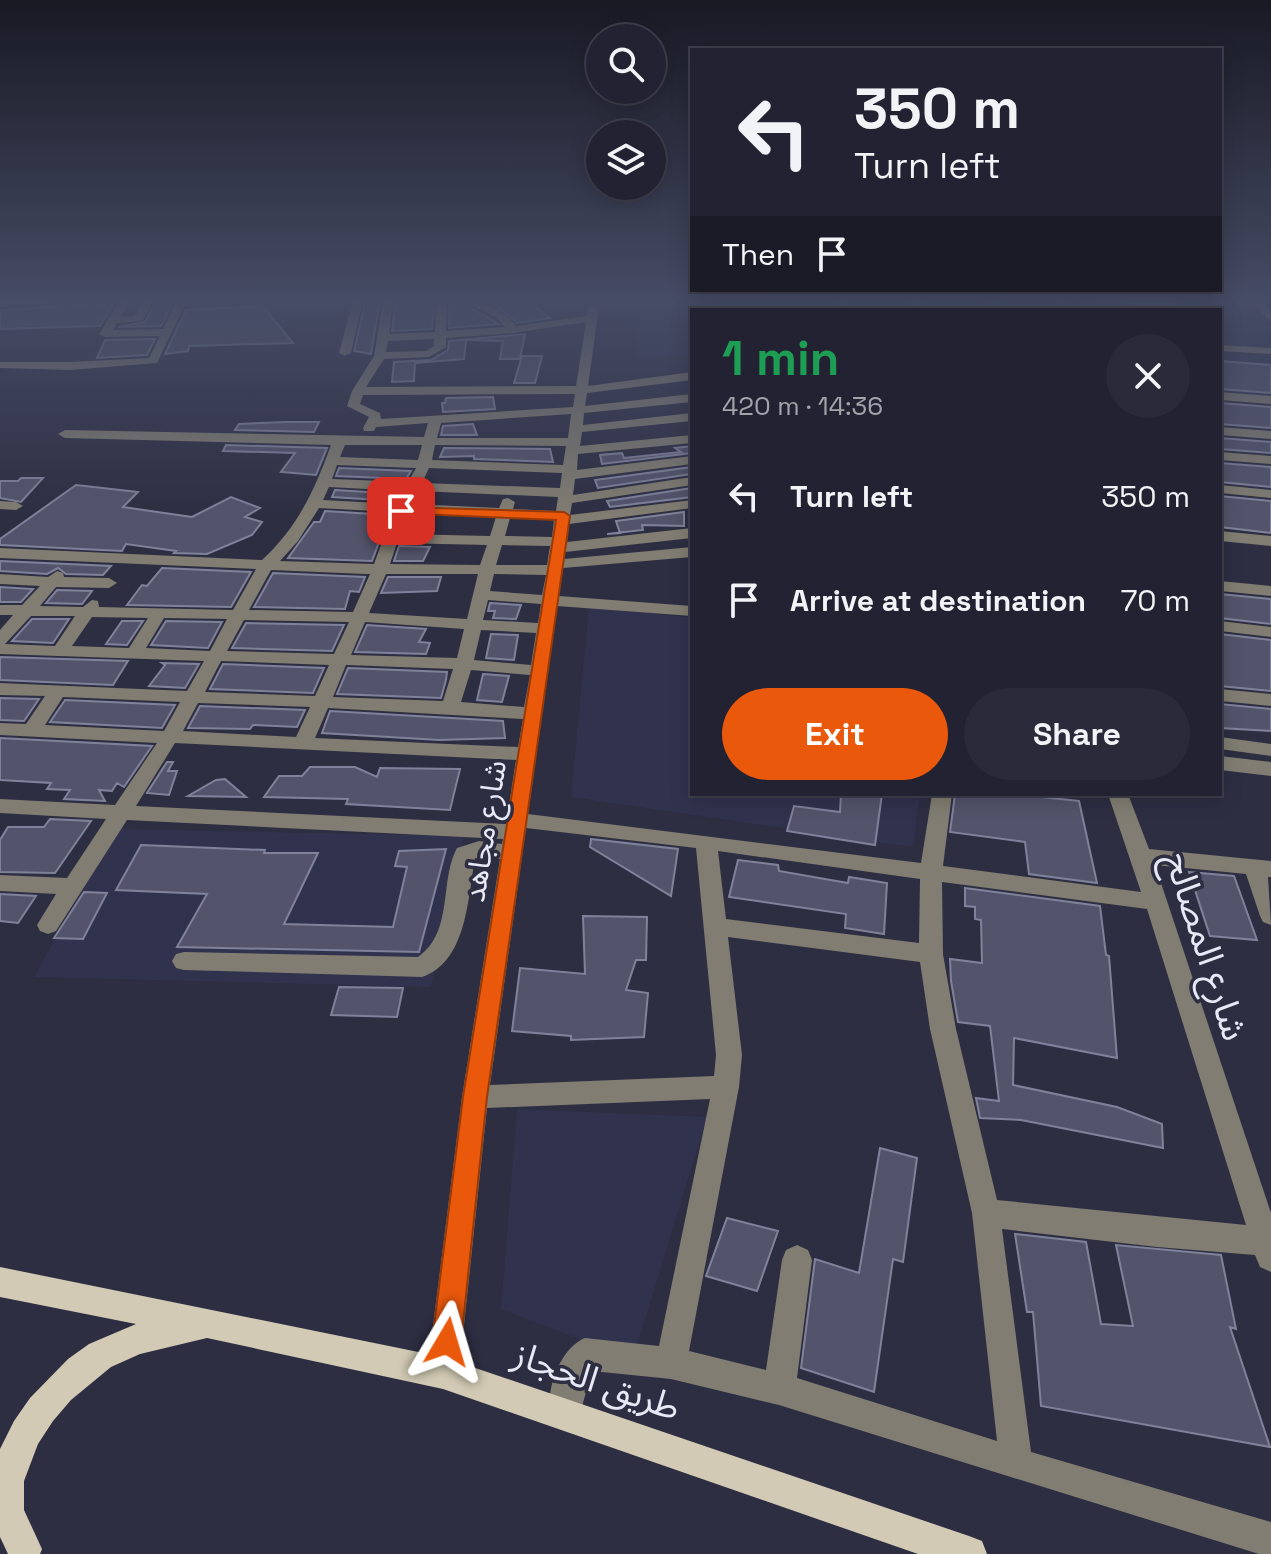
<!DOCTYPE html>
<html lang="en">
<head>
<meta charset="utf-8">
<style>
  :root { --surface:#222232; --page:#2a2a3a; --text:#f1f3f6; --muted:#a2a4ac; --line:#3f3f4d; --accent:#ea580c }
  body { margin:0; font-family:"Space Grotesk","Noto Sans Arabic",sans-serif; background:var(--page); color:var(--text); height:100vh; display:flex; flex-direction:column; font-size:30px; white-space:nowrap }
  * { box-sizing:border-box; margin:0 }
  p { font-size:26px; color:var(--muted) }
  .icon { flex:none; width:44px; height:44px; fill:none; stroke:currentColor; stroke-width:2; stroke-linecap:round; stroke-linejoin:round }
  .map { position:relative; flex:1; overflow:hidden }
  .details { position:absolute; left:690px; top:308px; width:532px; height:488px; display:flex; flex-direction:column; background:var(--surface); border-radius:0px; box-shadow:0 4px 20px #0003,0 0 0 2px var(--line) }
  .details>* { flex:none }
  .top-card { position:absolute; left:690px; top:48px; width:532px; height:244px; border-radius:0px; box-shadow:0 4px 20px #0003,0 0 0 2px var(--line); background:#222232; color:var(--text); overflow:hidden }
  .buttons { position:absolute; left:586px; top:24px; display:grid; gap:16px }
  .buttons a { display:grid; place-items:center; width:80px; height:80px; border-radius:50%; background:var(--surface); box-shadow:0 4px 20px #0003,0 0 0 2px var(--line); font-size:40px }
  .pin { position:absolute; display:grid; place-items:center; width:68px; height:68px; color:#fff; margin:-34px; border-radius:16px; box-shadow:0 4px 12px #0006 }
  .me { position:absolute; width:88px; margin:-44px; rotate:7deg; stroke-linejoin:round; filter:drop-shadow(0 0 6px #0008) }
  .turn { display:flex; align-items:center; gap:28px; height:168px; padding:0 32px; font-size:36px }
  .turn .icon { width:104px; height:104px; stroke-width:2.5 }
  .turn b { display:block; font-size:56px; line-height:68px }
  .then { display:flex; align-items:center; height:76px; padding:0 32px; background:#0003; gap:16px; font-size:30px }
  .round { display:grid; place-items:center; flex:none; width:84px; height:84px; border-radius:42px; background:var(--page) }
  .summary { display:flex; align-items:center; justify-content:space-between; height:136px; padding:0 32px }
  h1 { font-size:48px; font-weight:600; line-height:60px; color:#1e9e55 }
  .cta { display:flex; gap:16px; margin-top:auto; padding:16px 32px }
  .cta a { flex:1; height:92px; border-radius:48px; background:var(--accent); color:#fff; font-size:32px; font-weight:600; line-height:92px; text-align:center }
  .cta a+a { background:var(--page); color:var(--text) }
  ul { padding:0; list-style:none }
  li { display:flex; align-items:center; gap:24px; height:104px; padding:0 32px }
  li div { flex:1 }
  li b { display:block; font-size:30px }
  li em { font-style:normal }
  .map>svg:first-child { display:block }
</style>
</head>
<body>
<div class="map">
<svg width="1271" height="1554" viewBox="0 0 1271 1554">
  <rect width="100%" height="100%" fill="#2d2e42"/>
  <path fill="#31324d" d="M692 300H817L825 310H699Z
    M1187 300H1248L1271 323V349L1220 345V310H1177Z
    M692 314V356L637 360 636 315Z
    M1220 352 1271 356V397L1220 392Z
    M589 605 692 618V794H920L913 847 571 797Z
    M116 829 464 836 431 987 34 977Z
    M517 1109 707 1117 633 1359 501 1309Z"/>
  <path fill="#53546b" stroke="#80829b" stroke-width="2" d="M157 300H174L161 326 118 327 145 322Z
    M366 300H380L371 354 354 351Z
    M396 300H434L432 329 392 331Z
    M450 300H456L499 324 449 328Z
    M481 300H526L550 318 517 323 499 308Z
    M94 304 113 305 100 326 0 329V310Z
    M263 306 293 343 189 346 188 351 165 354 186 310Z
    M525 334 520 359H500L503 341 466 340 464 359 415 363 414 381 392 382 394 362 431 360 448 350 449 341Z
    M155 339 147 355 97 358 105 340Z
    M522 356H542L535 383H514Z
    M1220 361 1271 365V393L1220 389Z
    M493 397 495 409 443 412 442 403H445L446 398Z
    M1220 403 1271 407V428L1220 424Z
    M286 422H319L314 432 235 430 239 424Z
    M473 424 477 435H441L443 426Z
    M1220 438 1271 442V453L1220 449Z
    M226 445 327 448 316 475 281 472 295 453 223 451Z
    M692 446V453L602 464 600 455 622 453 624 458 681 452 675 448Z
    M444 448 550 449 553 462 474 459V456L440 457Z
    M1220 463 1271 467V487L1220 482Z
    M692 467V474L598 488 595 480Z
    M339 468 411 471 406 479 336 476Z
    M21 478H43L21 502 0 498V481H18Z
    M76 485 138 492 123 507 192 517 231 497 260 508 245 517 262 522 252 535 207 554 174 553 176 551 126 544 122 551 0 545V539Z
    M692 488V497L610 507 607 501Z
    M335 490 399 494 395 501 332 497Z
    M1220 496 1271 501V533L1220 527Z
    M325 511 389 515 372 561 288 558 314 522H320Z
    M684 512V526L642 525 643 530 607 534 620 533 616 521Z
    M399 546 430 547 423 561H394Z
    M0 561 111 566 103 575 66 574 58 568 47 574 0 571Z
    M162 568 251 572 231 607 127 605 142 585 147 586Z
    M273 573 365 577 359 592 350 591 345 609 254 607Z
    M388 577H441L437 591 381 593Z
    M0 587 33 589 21 602H0Z
    M57 590 92 591 82 604 46 603Z
    M1220 594 1271 599V624L1220 618Z
    M490 603 521 605 516 619 493 618 495 611H488Z
    M32 619H69L53 643 12 641Z
    M122 621H143L127 645 106 644Z
    M166 621 222 622 208 648 151 645Z
    M246 623 344 625 332 651 232 648Z
    M367 625 426 629 419 642 430 643 426 654 355 652Z
    M491 634 518 635 514 660 486 658Z
    M1220 634 1271 640V691L1220 686Z
    M0 657 128 661 113 685 0 680Z
    M162 663 199 664 185 688 149 686 165 665Z
    M223 664 324 668 313 693 210 689Z
    M348 668 447 672 446 680 441 698 337 694Z
    M483 674 509 676 502 702 477 700Z
    M0 698 39 699 24 721 0 720Z
    M65 700 175 705 162 728 50 722Z
    M1220 704 1271 709V731L1220 728Z
    M200 706 305 710 297 727 253 725 250 729 188 728Z
    M330 711 503 721 505 738 439 740 322 733Z
    M0 738 152 746 124 787 117 783 112 791 99 790 105 801 64 799 70 790 47 789 51 783 0 780Z
    M167 762H173L168 771H177L169 795 147 793Z
    M310 767H355L377 777 380 768 460 769 450 810 346 804 348 799 264 797 279 776H302Z
    M225 779 246 797 188 796 216 780Z
    M841 794H882L875 845 787 831 794 806 840 812Z
    M955 794H1014L1079 801 1097 883 1029 874 1025 842 950 832Z
    M50 819 91 821 55 873 0 872V840L8 827H44Z
    M591 839 678 849 671 896 590 847Z
    M141 845 265 850 264 853H318L284 924 393 927 407 867 395 866 399 851 446 849 419 952 177 947 207 894 116 890Z
    M738 860 778 865 779 871 848 883 849 877 887 883 884 934 845 928 846 914 729 897Z
    M1189 872 1234 876 1257 940 1210 936Z
    M965 888 1100 906 1106 955 1109 956 1117 1058 1014 1038 1013 1085 1117 1107 1162 1124 1163 1148 1021 1120 980 1118 976 1098 999 1101 990 1026 958 1022 951 981 950 959 982 963 981 920 975 919V907L965 906Z
    M84 892 107 893 83 939 54 938Z
    M0 894 36 896 18 923 0 921Z
    M583 916 647 917 646 960H636L626 990 648 993 644 1037 571 1040V1036L512 1031 520 968 585 974Z
    M339 987 403 988 397 1017 331 1015Z
    M880 1148 917 1158 903 1262 893 1259 874 1392 801 1368 815 1259 859 1273Z
    M727 1218 778 1231 757 1291 706 1276Z
    M1015 1234 1086 1242 1101 1324 1133 1326 1116 1245 1221 1255 1236 1329 1230 1327 1270 1447 1041 1406 1033 1312H1027Z"/>
  <g fill="none" stroke-linecap="round" stroke-linejoin="round">
    <path fill="#817d72" fill-rule="evenodd" d="M0 300H80L75 303 0 306Z
      M120 300H130L121 316H134L144 300H154L142 321 117 323 113 330 163 329 177 300H187L157 363 70 370 0 368V362H70L149 358 160 336 105 337 99 334Z
      M353 300H363L351 353 345 356 339 353Z
      M383 300H393L389 334 435 332 437 300H447L446 331 505 327 496 317 459 300C482 300 501 309 516 326L587 316 590 300H600L588 386 692 372V380L587 393 585 406 692 394V402L584 413 583 425 692 413V421L582 432 580 446 692 435V443L578 454 577 470 692 456V464L575 479 573 495 692 477V485L572 503 570 515 692 500V508L569 524 567 542 692 528V538L565 552 564 559 692 547V557L563 568 559 596 692 606V616L557 606 528 814 921 863 932 794H952L943 866 1141 892 1108 794H1128L1149 849 1271 861V877H1268L1271 925 1263 922 1260 916 1246 874 1155 865 1271 1213V1272L1260 1267 1255 1255 1157 1247 1002 1229 1031 1452 1271 1522V1554H1259L779 1405 671 1379 592 1371 577 1424 565 1428 553 1424C542 1397 558 1349 585 1338L659 1346 710 1099 487 1108 459 1373 454 1384 443 1389 432 1384 427 1373 462 1097 500 859 475 858C468 897 467 962 422 977L184 970 176 968 172 961 176 954 184 952 418 957C454 932 439 881 457 848L479 841 502 844 503 839 127 820 56 931 48 934 40 931 37 925 56 894 0 891V875L67 878 106 819 0 813V799L115 805 157 743 0 735V723L26 724 45 696 0 695V683L187 691 204 661 0 654V630L13 615H0V605H22L40 586 0 584V574L48 577 57 571 63 573 64 577 109 578 117 583 109 588 56 587 40 606 83 607 92 600 98 601 99 607 233 610 256 569 0 558V548L262 560C298 527 315 489 331 445L65 438 58 434 65 430 424 437 428 423 376 427 374 431H364L363 428 369 417 347 406 352 391 374 356ZM586 322 576 386 366 387 384 359 429 357 446 347V338L513 333ZM434 339V346L426 351 386 352 388 341ZM575 394 573 407 381 419 380 413 360 404 363 395ZM571 414 568 438H437L441 423ZM345 445H422L418 460 340 457ZM435 445 566 446 563 465 432 460ZM337 465 416 468 408 482 332 479ZM429 468 562 473 560 488 422 483ZM329 487 404 491 397 504 323 500ZM418 491 558 497 556 511 513 509 515 502 508 498 503 499 499 508 412 504ZM319 508 393 512 374 564 280 561 298 541ZM408 513 496 517 490 536 400 534ZM510 518 554 520 552 537 505 536ZM397 543 487 545 480 565 390 564ZM502 545 550 546 547 565H496ZM271 570 365 574H370L353 612 249 610ZM386 574H478L467 619 369 613ZM494 574 546 575 542 595 490 591ZM488 600 541 604 538 623 483 620ZM31 616H75L55 646 5 644ZM92 617 148 618 129 648 72 646ZM164 618 227 619 210 651 146 648ZM244 620 349 622 334 654 227 651ZM365 622 464 629 457 658 351 655ZM481 630 536 633 531 665 474 660ZM221 661 329 665 315 696 205 692ZM346 665 453 669 443 701 333 697ZM471 670 530 675 524 707 461 702ZM63 697 180 702 164 731 45 725ZM198 703 310 707 296 737 183 731ZM328 708 523 719 518 747 315 738ZM175 743 516 760 506 824 136 806ZM526 828 696 848 716 1055 714 1076 490 1085ZM718 851 920 879 919 943 726 919ZM942 882 1147 909 1246 1225 997 1200 956 1029 943 954ZM728 937 920 962 930 1029 972 1213 997 1441 797 1378 812 1260 808 1250 797 1245 786 1250 782 1260 766 1370 689 1351 739 1087 742 1055Z
      M834 300H844L852 310H842Z
      M913 300H924L916 310H905Z
      M986 300H996L999 310H989Z
      M1058 300H1068L1070 310H1060Z
      M1078 300 1169 302 1182 300 1172 308 1083 303Z
      M1250 300H1260L1271 312V322Z
      M1220 345 1271 348V354L1220 351Z
      M1220 392 1271 396V404L1220 400Z
      M1220 427 1271 431V439L1220 435Z
      M1220 452 1271 456V464L1220 460Z
      M1220 485 1271 490V498L1220 493Z
      M0 501 16 502 23 506 16 510 0 509Z
      M1220 531 1271 536V546L1220 541Z
      M1220 581 1271 586V596L1220 591Z
      M1220 621 1271 627V637L1220 631Z
      M1220 689 1271 694V706L1220 701Z
      M1220 737 1271 744V756L1220 749Z
      M1220 756 1271 762V776L1220 770Z"/>
    <path fill="#d2cab4" fill-rule="evenodd" d="M0 1267 443 1357 969 1536 982 1541 987 1554H918L443 1389 207 1338 140 1354 111 1367 71 1400 53 1421 38 1444 24 1481V1510L42 1549 40 1554H8L0 1537V1449L14 1421 30 1398 68 1359 89 1344 136 1324 0 1297Z"/>
  </g>
  <linearGradient id="sky" x2="0" y2="1"><stop stop-color="#191924"/><stop offset="0.58" stop-color="#464c65"/><stop offset="1" stop-color="#464c65" stop-opacity="0"/></linearGradient>
  <rect width="1271" height="517" fill="url(#sky)"/>
  <path fill="#ea580c" stroke="#983908" stroke-width="2" d="M401 507 564 512 570 516 487 1097 461 1342 457 1353 447 1357 437 1353 432 1342 463 1097 556 520 396 513 394 511Z"/>
  <g text-anchor="middle" stroke-width="7" stroke-linejoin="round" paint-order="stroke">
    <g font-size="30" fill="#e7e9f6" stroke="#2d2e42">
      <text transform="translate(485 831) rotate(-81)" y="10">شارع مجاهد</text>
    </g>
    <g font-size="36" fill="#e7e9f6" stroke="#2d2e42">
      <text transform="translate(1207 946) rotate(72)" y="13">شارع المصالح</text>
      <text transform="translate(597 1380) rotate(19)" y="13">طريق الحجاز</text>
    </g>
  </g>
</svg>
<div class="buttons">
<a><svg class="icon" aria-label="search" viewBox="0 0 24 24"><circle cx="10" cy="10" r="6"/><path d="M15 15l6 6"/></svg></a>
<a><svg class="icon" aria-label="layers" viewBox="0 0 24 24"><path d="M12 4l9 5-9 5-9-5zM3 14l9 5 9-5"/></svg></a>
</div>
<div class="pin" style="left:401px;top:511px;background:#d93025"><svg class="icon" aria-label="arrive" viewBox="0 0 24 24"><path d="M6 21V4h12l-3 4 3 4H6"/></svg></div>
<svg class="me" style="left:447px;top:1342px" viewBox="-20 -20 40 40"><path d="M0-17L14 15 0 8-14 15z" fill="#ea580c" stroke="#fff" stroke-width="4"/></svg>
<div class="top-card">
<div class="turn"><svg class="icon" aria-label="left" viewBox="0 0 24 24"><path d="M17 20v-9H6M10 6l-5 5 5 5"/></svg><div><b>350 m</b>Turn left</div></div>
<div class="then">Then<svg class="icon" aria-label="arrive" viewBox="0 0 24 24"><path d="M6 21V4h12l-3 4 3 4H6"/></svg></div>
</div>
<section class="details">
<div class="summary"><div><h1>1 min</h1><p>420 m · 14:36</p></div><a class="round"><svg class="icon" aria-label="close" viewBox="0 0 24 24"><path d="M6 6l12 12M18 6L6 18"/></svg></a></div>
<ul>
<li><svg class="icon" aria-label="left" viewBox="0 0 24 24"><path d="M17 20v-9H6M10 6l-5 5 5 5"/></svg><div><b>Turn left</b></div><em>350 m</em></li>
<li><svg class="icon" aria-label="arrive" viewBox="0 0 24 24"><path d="M6 21V4h12l-3 4 3 4H6"/></svg><div><b>Arrive at destination</b></div><em>70 m</em></li>
</ul>
<div class="cta"><a>Exit</a><a>Share</a></div>
</section>
</div>
</body>
</html>
